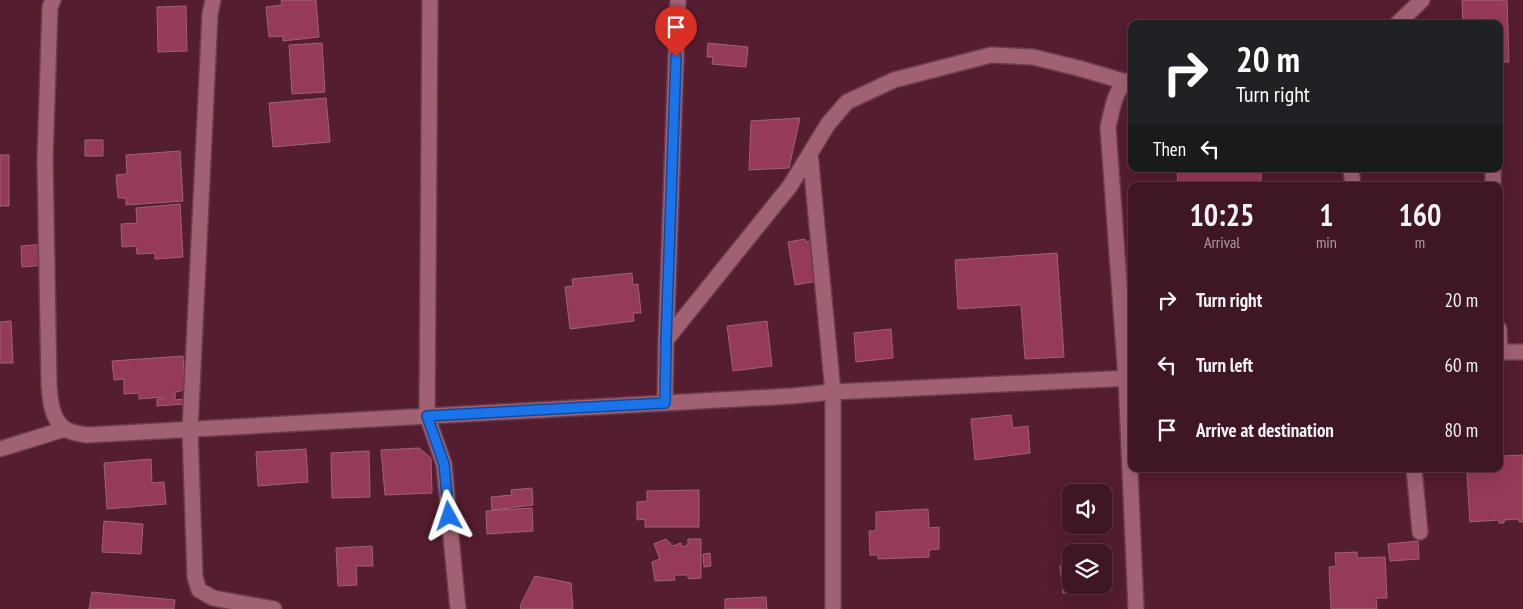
<!DOCTYPE html>
<html lang="en">
<head>
<meta charset="utf-8">
<style>
  :root { --surface:#3f1624; --page:#461f2c; --text:#f1f3f6; --muted:#ad9fa6; --line:#583541 }
  body { margin:0; font-family:"PT Sans Narrow",sans-serif; background:var(--page); color:var(--text); height:100vh; display:flex; flex-direction:column; font-size:19px; white-space:nowrap }
  * { box-sizing:border-box; margin:0 }
  p { font-size:16px; color:var(--muted) }
  .icon { flex:none; width:28px; height:28px; fill:none; stroke:currentColor; stroke-width:2; stroke-linecap:round; stroke-linejoin:round }
  .map { position:relative; flex:1; overflow:hidden }
  .side { position:absolute; left:1128px; top:182px; width:375px; height:290px; display:flex; flex-direction:column; background:var(--surface); border-radius:10px; box-shadow:0 5px 20px #0002,0 0 0 1px var(--line) }
  .side>* { flex:none }
  .hud { position:absolute; left:1128px; top:20px; width:375px; height:152px; border-radius:10px; box-shadow:0 5px 20px #0002,0 0 0 1px var(--line); background:#202124; color:#fff; overflow:hidden }
  .controls { position:absolute; left:1062px; top:484px; display:grid; gap:10px }
  .controls a { display:grid; place-items:center; width:50px; height:50px; border-radius:10px; background:var(--surface); box-shadow:0 5px 20px #0002,0 0 0 1px var(--line); font-size:25px }
  .pin { position:absolute; display:grid; place-items:center; width:42px; height:42px; color:#fff; margin:-51px -21px; border-radius:50% 50% 50% 0; rotate:-45deg; box-shadow:0 0 5px #0007 }
  .pin .icon { rotate:45deg }
  .me { position:absolute; width:55px; margin:-28px; rotate:355deg; stroke-linejoin:round; filter:drop-shadow(0 0 4px #0008) }
  .turn { display:flex; align-items:center; gap:18px; height:105px; padding:0 25px; font-size:22px }
  .turn .icon { width:65px; height:65px; stroke-width:2.5 }
  .turn b { display:block; font-size:35px; line-height:42px }
  .then { display:flex; align-items:center; height:48px; padding:0 25px; background:#0003; gap:10px; font-size:19px }
  .eta { display:flex; justify-content:space-evenly; align-items:center; height:85px; text-align:center }
  .eta b { font-size:30px; font-weight:800; line-height:35px }
  ul { padding:0; list-style:none }
  li { display:flex; align-items:center; gap:15px; height:65px; padding:0 25px }
  li div { flex:1 }
  li b { display:block; font-size:19px }
  li em { font-style:normal }
  .map>svg:first-child { display:block }
</style>
</head>
<body>
<div class="map">
<svg width="1523" height="609" viewBox="0 0 1523 609">
  <rect width="100%" height="100%" fill="#541d30"/>
  <path fill="#963a59" stroke="#a06273" d="M281 0H316L319 37 283 41V36L269 37 266 7 282 5Z
    M1462 0H1507L1509 62H1499V24H1463Z
    M186 6 187 51 158 52 157 7Z
    M322 43 325 92 292 94 289 45Z
    M708 43 748 47 746 67 712 64 713 57H707Z
    M326 98 330 142 273 147 269 103Z
    M800 118 789 168 749 170 751 121Z
    M85 140H103V156H85Z
    M180 151 183 201 126 205V198H118L116 175 127 174 126 155Z
    M0 155H9V206H0Z
    M1177 169H1261V186H1178Z
    M180 204 183 257 155 259V253L137 254 136 246 122 247 121 224 137 223 136 208Z
    M805 239 806 242 811 241 817 281 795 285 788 242Z
    M45 244 46 265 22 267 21 246Z
    M1057 253 1064 357 1025 359 1021 305 958 309 955 260Z
    M632 273 633 285 638 284 641 313H633L634 321 570 329 565 287 573 286 572 279Z
    M11 321 13 363H0V322Z
    M767 321 772 366 733 371 727 326Z
    M891 329 893 358 856 362 854 333Z
    M183 356 185 390 175 392V400L184 399V404L157 406V399H163V397L139 399V393L124 394V379L114 380 112 361Z
    M1011 415 1013 428 1028 426 1030 453 975 460 971 419Z
    M419 448 431 458 432 493 385 495 381 450Z
    M306 449 308 482 258 486 256 452Z
    M369 451 370 497 332 498 331 453Z
    M1523 455V522H1519V519L1504 520V523H1499L1498 520 1470 522 1467 473 1477 472V469H1499V462H1504L1503 456Z
    M151 459 152 483 164 482 166 504 107 509 104 463Z
    M532 488 533 505 492 510 491 497 512 495 511 490Z
    M699 490V527H645V519L637 520V502L647 501V491Z
    M532 508 533 531 487 534 486 511Z
    M928 509 929 528 939 527V549L929 550V557L878 559V555H870L869 531H876V512Z
    M104 521 143 524 141 554 102 552Z
    M666 539 673 546 681 543 682 547 688 545V539H701V578L689 579 687 575H674L675 580 655 581 652 562 660 559 654 544Z
    M1418 541 1419 559 1390 561 1388 544Z
    M372 546 373 566H356L357 585 338 586 336 548Z
    M1357 552V558L1385 557 1387 598H1376L1377 609H1331L1329 567 1336 566 1335 553Z
    M710 553 711 566 704 567 703 554Z
    M1071 564V585H1080L1081 591 1063 593 1060 566Z
    M535 576 571 583 573 609H521L520 606Z
    M92 592 175 600 174 609H89Z
    M766 597 767 609H725V599Z"/>
  <g fill="none" stroke-linecap="round" stroke-linejoin="round">
    <defs>
      <path id="minor" d="M53 0 50 7 45 159 49 384C50 398 51 419 64 428 70 433 80 434 87 435L792 396 833 392 1131 378
        M213 0 210 14 190 429 195 577 199 590 213 598 274 609
        M430 0 427 416 444 464 458 609
        M1397 24 1422 0
        M1131 80C1114 85 1112 113 1108 127L1126 379 1136 609
        M810 153 833 392V609
        M1351 169 1353 186
        M1493 169V186
        M1499 329 1500 352
        M666 340 790 186 828 124 847 102 894 80 991 55 1033 57 1078 68 1126 82
        M1499 352H1523
        M665 403 666 340 678 0
        M0 449 65 429
        M1414 469 1420 532"/>
    </defs>
    <use href="#minor" stroke="#6b3b4d" stroke-width="18"/>
    <use href="#minor" stroke="#a06173" stroke-width="15"/>
  </g>
  <g fill="none" stroke-linecap="round" stroke-linejoin="round">
    <defs>
      <path id="route" d="M449 516 444 464 427 416 665 403 666 340 676 57"/>
    </defs>
    <use href="#route" stroke="#114b97" stroke-width="12"/>
    <use href="#route" stroke="#1a73e8" stroke-width="9"/>
  </g>
</svg>
<div class="controls">
<a><svg class="icon" aria-label="sound" viewBox="0 0 24 24"><path d="M4 9h4l5-4v14l-5-4H4zM17 9q2 3 0 6"/></svg></a>
<a><svg class="icon" aria-label="layers" viewBox="0 0 24 24"><path d="M12 4l9 5-9 5-9-5zM3 14l9 5 9-5"/></svg></a>
</div>
<div class="pin" style="left:676px;top:57px;background:#d93025"><svg class="icon" aria-label="arrive" viewBox="0 0 24 24"><path d="M6 21V4h12l-3 4 3 4H6"/></svg></div>
<svg class="me" style="left:449px;top:516px" viewBox="-20 -20 40 40"><path d="M0-17L14 15 0 8-14 15z" fill="#1a73e8" stroke="#fff" stroke-width="4"/></svg>
<div class="hud">
<div class="turn"><svg class="icon" aria-label="right" viewBox="0 0 24 24"><path d="M7 20v-9h11M14 6l5 5-5 5"/></svg><div><b>20 m</b>Turn right</div></div>
<div class="then">Then<svg class="icon" aria-label="left" viewBox="0 0 24 24"><path d="M17 20v-9H6M10 6l-5 5 5 5"/></svg></div>
</div>
<section class="side">
<div class="eta">
<div><b>10:25</b><p>Arrival</p></div>
<div><b>1</b><p>min</p></div>
<div><b>160</b><p>m</p></div>
</div>
<ul>
<li><svg class="icon" aria-label="right" viewBox="0 0 24 24"><path d="M7 20v-9h11M14 6l5 5-5 5"/></svg><div><b>Turn right</b></div><em>20 m</em></li>
<li><svg class="icon" aria-label="left" viewBox="0 0 24 24"><path d="M17 20v-9H6M10 6l-5 5 5 5"/></svg><div><b>Turn left</b></div><em>60 m</em></li>
<li><svg class="icon" aria-label="arrive" viewBox="0 0 24 24"><path d="M6 21V4h12l-3 4 3 4H6"/></svg><div><b>Arrive at destination</b></div><em>80 m</em></li>
</ul>
</section>
</div>
</body>
</html>
